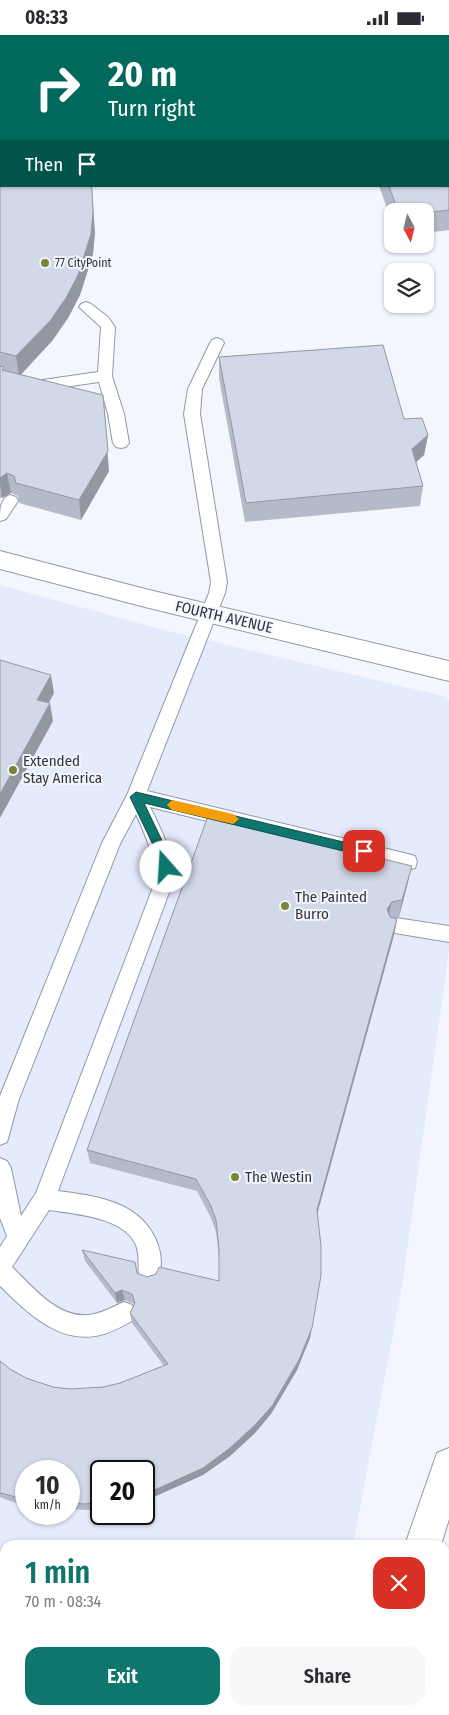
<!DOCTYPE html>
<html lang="en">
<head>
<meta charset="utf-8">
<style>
  :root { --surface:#fff; --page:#f7f7f7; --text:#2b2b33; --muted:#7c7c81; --accent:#0f766e }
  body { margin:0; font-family:"Fira Sans Condensed",sans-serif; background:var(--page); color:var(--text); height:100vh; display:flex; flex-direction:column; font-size:19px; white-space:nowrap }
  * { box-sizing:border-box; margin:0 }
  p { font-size:16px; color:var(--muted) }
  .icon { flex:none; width:28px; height:28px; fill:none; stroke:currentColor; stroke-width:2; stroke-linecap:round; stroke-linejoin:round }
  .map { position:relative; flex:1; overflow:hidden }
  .sheet { position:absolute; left:0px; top:1505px; width:450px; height:175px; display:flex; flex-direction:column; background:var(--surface); border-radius:15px 15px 0 0; box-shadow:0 1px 4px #0004 }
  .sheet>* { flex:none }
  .banner { position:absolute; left:0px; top:0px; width:450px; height:152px; box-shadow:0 1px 4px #0004; background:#00695c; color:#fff; overflow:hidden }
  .needle { width:32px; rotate:173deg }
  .fabs { position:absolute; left:384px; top:168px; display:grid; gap:10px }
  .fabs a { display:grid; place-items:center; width:50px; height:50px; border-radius:10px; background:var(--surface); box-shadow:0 1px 4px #0004; font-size:25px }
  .speed { position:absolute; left:15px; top:1425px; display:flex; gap:10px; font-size:25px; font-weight:700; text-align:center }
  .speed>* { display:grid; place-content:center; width:65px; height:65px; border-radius:50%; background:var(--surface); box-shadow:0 1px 4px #0004; line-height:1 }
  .speed small { font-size:12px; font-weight:400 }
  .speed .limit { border:2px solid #111; border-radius:8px; background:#fff; color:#111 }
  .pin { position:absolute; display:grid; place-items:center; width:42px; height:42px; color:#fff; margin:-21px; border-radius:10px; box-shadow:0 2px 8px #0006 }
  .me { position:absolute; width:55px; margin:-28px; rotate:341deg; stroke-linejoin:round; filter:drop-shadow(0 0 4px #0008) }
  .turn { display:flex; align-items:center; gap:18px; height:105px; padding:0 25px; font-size:22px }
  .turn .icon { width:65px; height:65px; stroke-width:2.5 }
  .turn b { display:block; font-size:35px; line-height:42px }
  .then { display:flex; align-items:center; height:48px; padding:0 25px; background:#0003; gap:10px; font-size:19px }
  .round { display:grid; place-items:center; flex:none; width:52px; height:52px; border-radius:15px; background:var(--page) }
  .head { display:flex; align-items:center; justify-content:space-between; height:85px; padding:0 25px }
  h1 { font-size:30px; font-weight:600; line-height:38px; color:var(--accent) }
  .primary-button { display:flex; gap:10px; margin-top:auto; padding:10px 25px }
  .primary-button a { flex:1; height:58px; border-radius:15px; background:var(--accent); color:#fff; font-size:20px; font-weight:600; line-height:58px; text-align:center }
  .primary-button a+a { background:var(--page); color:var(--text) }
  .status { display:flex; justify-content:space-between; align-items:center; height:35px; padding:0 25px; background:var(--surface); direction:ltr }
  .status svg { height:14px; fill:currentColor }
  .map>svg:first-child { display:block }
</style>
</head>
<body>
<div class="status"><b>08:33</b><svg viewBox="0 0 49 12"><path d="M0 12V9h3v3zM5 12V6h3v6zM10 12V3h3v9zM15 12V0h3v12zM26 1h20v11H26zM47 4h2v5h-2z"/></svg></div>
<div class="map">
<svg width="449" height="1680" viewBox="0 0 449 1680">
  <rect width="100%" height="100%" fill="#f3f6fd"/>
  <path fill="#e4ebfd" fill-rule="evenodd" d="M0 550 160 594 443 661 449 666V916L402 1251 353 1510H5V1555L0 1554ZM26 1436H69V1479H26ZM101 1436H144V1479H101Z"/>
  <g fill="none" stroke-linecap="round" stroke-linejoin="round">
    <defs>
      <path id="lane" d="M86 267 91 269 108 282 115 292 112 341 124 379 129 408 126 412 121 413 116 412 113 408 108 379 99 347 36 356 0 349V339L36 346 98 337 101 292 79 272 81 269Z
        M217 303 222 305 224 308 202 354 200 379 227 547 225 558 147 756 408 819 415 821 417 827 415 833 408 835 150 772C162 796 174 819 173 847L58 1156C98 1161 143 1167 158 1210 162 1222 162 1236 157 1248L149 1251 141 1248C136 1235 141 1222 136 1210 124 1182 75 1179 49 1175L12 1232C32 1251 57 1283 88 1280 101 1279 112 1272 124 1267L132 1270 135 1278 132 1286C123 1291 114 1296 104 1299 61 1312 28 1278 0 1251V1212L7 1201 0 1183V1123L7 1126 11 1133 21 1181 36 1158 155 847C155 822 146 801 136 779L120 809 19 1064 7 1107 0 1110V1061L102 808 127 760 209 558 211 547 184 379 188 354 210 308 212 305Z
        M10 460 16 462 18 466 6 484 0 486C0 475 0 464 10 460Z
        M396 883 449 891V907L389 897 386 891 389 885Z"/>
      <path id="street" d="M109 0H127V1H109Z
        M1 109V121L0 122V110Z
        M0 516 149 555 449 626V646L149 573 0 534Z
        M449 1413V1484L441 1510H405L437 1418Z
        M363 1675H401L400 1680H362Z"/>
    </defs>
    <use href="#lane" stroke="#9298a6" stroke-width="2"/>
    <use href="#street" stroke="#9298a6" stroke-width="2"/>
    <use href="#lane" fill="#fff" fill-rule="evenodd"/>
    <use href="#street" fill="#fff" fill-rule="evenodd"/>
  </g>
  <path fill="#b4bac7" d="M365 0H449V22V1H365Z
    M449 84V195L425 198V176H392V187L379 151H449Z
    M0 116 95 197 93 219 80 260 68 283 52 306 21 340 109 436 81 485 19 468 18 461 11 458 2 463H0Z
    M219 322 404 384 428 400 424 420 416 427 423 451 420 471 245 487 219 343Z
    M408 847 399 882 393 883 397 884 394 900 317 1178 310 1303 297 1335 271 1379 254 1399 230 1421 203 1440 149 1464 101 1436V1474L88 1475 69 1474V1436H26V1470L10 1466 0 1462V1326L10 1334 26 1343 53 1352 70 1354 103 1352 120 1348 164 1331 132 1288 130 1278 134 1269 125 1265 117 1268 85 1226 82 1215 147 1242 219 1246V1223L216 1197 211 1183 197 1156 90 1128 87 1115Z"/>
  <path fill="#9297a2" d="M317 0H329L328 1H316Z
    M92 155 95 197 93 219 80 260 68 283 52 306 19 341 16 321Z
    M103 360 109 436 81 485 79 465Z
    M428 400 424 420 409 434 412 414Z
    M7 438 11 458 2 463 0 449V443Z
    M51 640 54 658 41 683 37 665Z
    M50 668 53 686 0 783V759Z
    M412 831 408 847 399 882 402 865Z
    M392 867 388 883 387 874Z
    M397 884 394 900 315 1187 317 1175Z
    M122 1255 125 1265 117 1268 115 1258Z
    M312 1293 310 1303 297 1335 271 1379 254 1399 230 1421 203 1440 149 1464 144 1466V1459Z"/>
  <path fill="#d1d8e7" stroke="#9297a2" d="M183 0H317L316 1H182Z
    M376 0H449V1H377Z
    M449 84V175L425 178V176H398L389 151H449Z
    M0 116H1V151H91L92 155 93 177 91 199 78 240 66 263 50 286 16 321 0 317Z
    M383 310 404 384 422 383 428 400 412 414 423 451 246 468 219 322Z
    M0 331 4 332 2 335 103 360 108 416 79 465 16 448 14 441 7 438 0 443Z
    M0 625 51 640 37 665 50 668 0 759Z
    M208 781 412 831 402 865 392 867 387 874 390 882 397 884 317 1175 321 1211V1240L312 1293 299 1325 272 1371 254 1391 230 1413 203 1433 148 1458 144 1459V1436H101V1467L84 1469 69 1468V1436H26V1465L5 1459 0 1458V1326L10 1334 26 1343 53 1352 70 1354 103 1352 120 1348 168 1329 130 1278 135 1268 132 1259 122 1255 115 1258 82 1215 135 1227 137 1238 147 1242 156 1239 159 1232 219 1246V1214L216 1185 211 1171 196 1144 87 1115Z"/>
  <path fill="#0f766e" stroke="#0a4d48" d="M136 757 364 812 370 816 364 821 144 768 167 816 172 832 170 836H162L156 816 130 762Z"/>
  <path fill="#f59e0b" d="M172 765 233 779 239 784 233 789 172 775 167 770Z"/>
  <g fill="#798634" stroke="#f3f6fd" stroke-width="2">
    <circle cx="45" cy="228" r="5"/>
    <circle cx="13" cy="735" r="5"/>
    <circle cx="285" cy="871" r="5"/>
    <circle cx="235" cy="1142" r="5"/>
  </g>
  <g text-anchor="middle" stroke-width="4" stroke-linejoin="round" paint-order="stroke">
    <g font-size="12" fill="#32353b" stroke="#f3f6fd" text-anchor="start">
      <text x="55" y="232">77 CityPoint</text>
    </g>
    <g font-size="15" fill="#32353b" stroke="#f3f6fd">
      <text transform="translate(224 582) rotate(13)" y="5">FOURTH AVENUE</text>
    </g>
    <g font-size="15" fill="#32353b" stroke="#f3f6fd" text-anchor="start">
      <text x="23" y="731">Extended<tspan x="23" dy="17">Stay America</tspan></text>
      <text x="295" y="867">The Painted<tspan x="295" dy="17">Burro</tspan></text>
      <text x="245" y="1147">The Westin</text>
    </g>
  </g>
</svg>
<div class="fabs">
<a><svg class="needle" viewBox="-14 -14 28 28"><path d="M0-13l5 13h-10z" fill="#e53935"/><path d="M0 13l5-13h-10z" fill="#7c7c81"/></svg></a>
<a><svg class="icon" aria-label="layers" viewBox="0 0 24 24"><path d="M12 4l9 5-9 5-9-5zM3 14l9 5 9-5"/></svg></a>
</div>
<div class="speed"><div>10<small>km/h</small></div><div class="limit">20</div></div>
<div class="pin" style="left:364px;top:816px;background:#d93025"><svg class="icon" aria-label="arrive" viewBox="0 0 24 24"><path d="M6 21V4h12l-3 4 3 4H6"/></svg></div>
<svg class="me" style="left:166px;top:832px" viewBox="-20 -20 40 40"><circle r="19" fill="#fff"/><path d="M0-13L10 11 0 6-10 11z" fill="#0f766e"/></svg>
<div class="banner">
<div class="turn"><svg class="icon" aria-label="right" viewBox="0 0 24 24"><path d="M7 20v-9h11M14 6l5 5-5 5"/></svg><div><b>20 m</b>Turn right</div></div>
<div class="then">Then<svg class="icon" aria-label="arrive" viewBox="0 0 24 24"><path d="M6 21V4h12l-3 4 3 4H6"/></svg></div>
</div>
<section class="sheet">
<div class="head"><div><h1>1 min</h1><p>70 m · 08:34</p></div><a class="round" style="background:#d93025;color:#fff"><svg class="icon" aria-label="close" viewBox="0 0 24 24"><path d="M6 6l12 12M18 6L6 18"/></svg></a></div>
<div class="primary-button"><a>Exit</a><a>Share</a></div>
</section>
</div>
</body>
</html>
